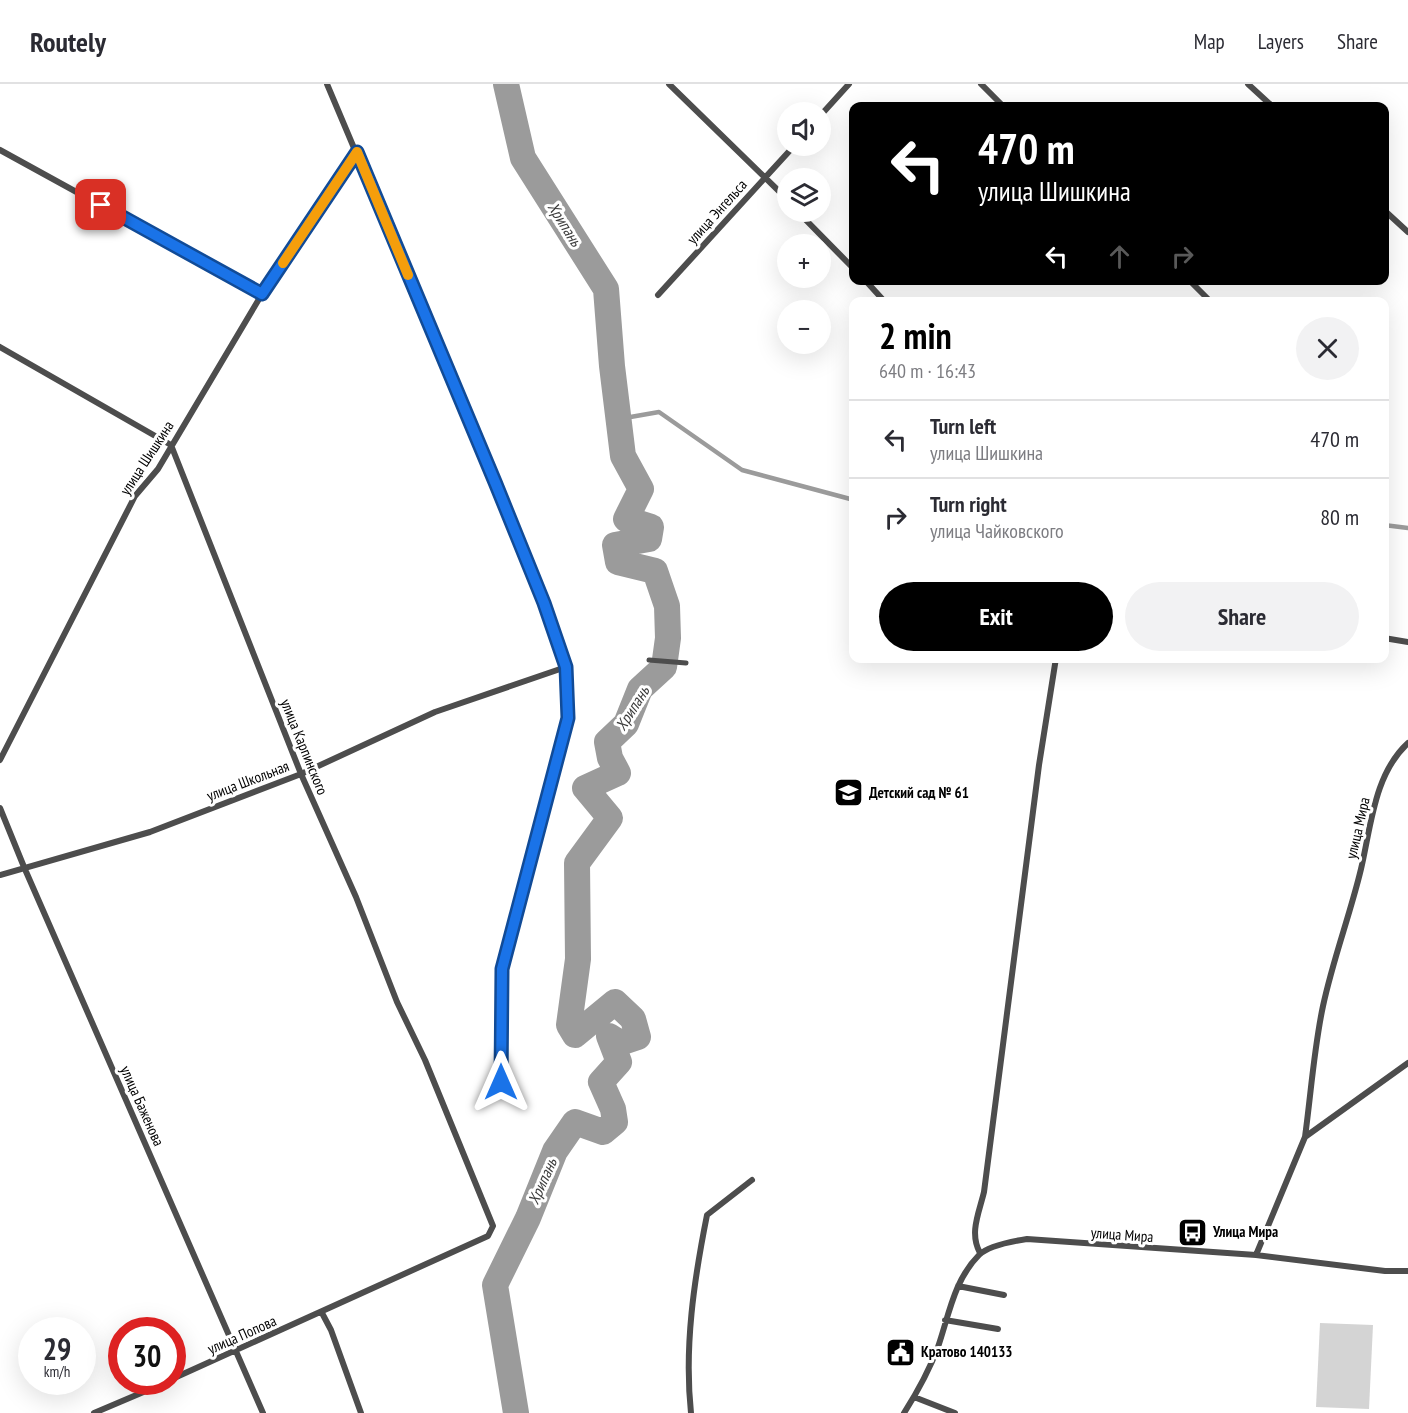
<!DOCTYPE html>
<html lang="en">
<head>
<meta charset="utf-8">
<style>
  :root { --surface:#fff; --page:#f2f2f3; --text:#2b2b33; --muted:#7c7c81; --line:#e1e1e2; --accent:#000 }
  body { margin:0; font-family:"PT Sans Narrow",sans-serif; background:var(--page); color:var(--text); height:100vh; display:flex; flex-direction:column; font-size:22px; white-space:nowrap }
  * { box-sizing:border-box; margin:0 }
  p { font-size:20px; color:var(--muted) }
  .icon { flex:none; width:33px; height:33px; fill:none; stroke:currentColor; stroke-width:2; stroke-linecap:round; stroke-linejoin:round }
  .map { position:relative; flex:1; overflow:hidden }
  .details { position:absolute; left:849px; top:213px; width:540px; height:366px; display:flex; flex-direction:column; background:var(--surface); border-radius:12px; box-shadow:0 6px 24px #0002 }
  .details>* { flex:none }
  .top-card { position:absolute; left:849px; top:18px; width:540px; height:183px; border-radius:12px; box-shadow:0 6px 24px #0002; background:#000; color:#fff; overflow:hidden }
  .tools { position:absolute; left:777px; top:18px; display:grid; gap:12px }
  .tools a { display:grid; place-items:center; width:54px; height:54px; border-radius:50%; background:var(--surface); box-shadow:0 6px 24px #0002; font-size:30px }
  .speed { position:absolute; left:18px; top:1233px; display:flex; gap:12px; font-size:30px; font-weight:700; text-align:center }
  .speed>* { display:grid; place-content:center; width:78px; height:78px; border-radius:50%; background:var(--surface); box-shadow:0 6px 24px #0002; line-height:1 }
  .speed small { font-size:15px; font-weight:400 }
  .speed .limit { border:9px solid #d22; background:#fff; color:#111 }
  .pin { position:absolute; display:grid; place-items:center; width:51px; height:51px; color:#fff; margin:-26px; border-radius:12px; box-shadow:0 3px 9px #0006 }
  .me { position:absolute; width:66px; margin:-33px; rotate:0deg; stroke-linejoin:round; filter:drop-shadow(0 0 4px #0008) }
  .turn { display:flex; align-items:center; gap:21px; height:126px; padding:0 30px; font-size:27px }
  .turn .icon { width:78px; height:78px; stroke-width:2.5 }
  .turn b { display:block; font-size:42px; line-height:51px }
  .lanes { display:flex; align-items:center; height:57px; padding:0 30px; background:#0003; justify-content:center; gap:30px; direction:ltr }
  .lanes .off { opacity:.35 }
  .round { display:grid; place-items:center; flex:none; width:63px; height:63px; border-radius:32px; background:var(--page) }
  .headline { display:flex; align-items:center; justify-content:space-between; height:102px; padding:0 30px }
  h1 { font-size:36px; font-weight:800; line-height:45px; color:var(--accent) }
  .action { display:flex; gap:12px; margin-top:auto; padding:12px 30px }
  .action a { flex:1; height:69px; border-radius:36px; background:var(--accent); color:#fff; font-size:24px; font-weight:800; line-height:69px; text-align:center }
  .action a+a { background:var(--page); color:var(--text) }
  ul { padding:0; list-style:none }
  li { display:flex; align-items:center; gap:18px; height:78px; padding:0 30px; border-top:2px solid var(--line) }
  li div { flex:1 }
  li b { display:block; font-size:22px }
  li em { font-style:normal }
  header { display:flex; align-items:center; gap:36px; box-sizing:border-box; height:84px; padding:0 30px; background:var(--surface); border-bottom:2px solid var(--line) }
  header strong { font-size:28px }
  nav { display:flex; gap:33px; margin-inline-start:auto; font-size:21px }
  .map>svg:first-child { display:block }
</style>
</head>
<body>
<header>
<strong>Routely</strong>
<nav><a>Map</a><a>Layers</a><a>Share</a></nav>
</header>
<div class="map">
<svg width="1408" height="1329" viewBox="0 0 1408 1329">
  <rect width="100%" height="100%" fill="#fff"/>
  <path fill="#d4d4d4" d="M1320 1239 1373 1241 1369 1325 1316 1323Z"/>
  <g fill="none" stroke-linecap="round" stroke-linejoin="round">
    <path stroke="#9b9b9b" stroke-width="4.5" d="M619 335 659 328 742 386 854 416
      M1384 441 1408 444"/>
    <path stroke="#9b9b9b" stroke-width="26" d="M506 0 523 74 606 205 612 282 623 372 641 405 626 435 651 443 649 455 615 461 618 478 655 487 667 522 668 554 664 583 640 605 626 640 607 658 610 674 618 689 585 704 610 734 577 779 578 875 569 941 575 951 615 918 633 935 638 953 620 959 609 952 619 978 601 998 613 1025 615 1038 603 1048 575 1038 555 1067 528 1134 495 1201 516 1329"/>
    <path stroke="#4d4d4d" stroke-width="5" d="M649 576 686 579"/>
    <path stroke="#4d4d4d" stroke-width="6" d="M327 0 495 398 544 519 566 583 569 634 502 885 501 998
      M669 0 788 116
      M981 0 1003 22
      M1248 0 1272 22
      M820 32 849 0
      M0 66 262 210
      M1384 126 1408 148
      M798 128 854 185
      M865 196 885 218
      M1189 196 1211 218
      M658 211 794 62
      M0 263 171 361 301 690 356 813 397 918 425 976 493 1142 488 1152 172 1295
      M1384 554 1408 558
      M0 676 135 412 158 385 262 210 357 68
      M0 724 24 783 263 1329
      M0 791 150 748 301 690 435 628 566 583
      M1305 1053C1311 1009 1314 964 1323 922 1333 875 1350 831 1361 785 1371 743 1374 690 1408 659
      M980 1169C969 1149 979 1129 984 1108L1039 681 1056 574
      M1256 1171 1305 1053 1408 979
      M958 1202 1004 1211
      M322 1229 331 1246 361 1329
      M945 1236 998 1245
      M914 1313 955 1329
      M94 1329 167 1298
      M691 1329C684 1263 694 1196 707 1131L752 1096
      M904 1329C918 1307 929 1287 938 1263 949 1231 954 1196 979 1171 989 1161 1014 1157 1027 1155L1256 1171 1385 1187H1408"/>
  </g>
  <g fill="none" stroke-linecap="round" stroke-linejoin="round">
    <defs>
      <path id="route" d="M101 121 262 210 357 68 495 398 544 519 566 583 568 634 502 885 501 998"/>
    </defs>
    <use href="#route" stroke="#114b97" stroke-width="15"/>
    <use href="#route" stroke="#1a73e8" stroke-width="10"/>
    <path stroke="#f59e0b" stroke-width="10" d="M283 179 357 68 408 191"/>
  </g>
  <defs>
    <symbol id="school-square" viewBox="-11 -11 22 22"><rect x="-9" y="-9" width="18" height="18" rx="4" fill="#000" stroke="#fff"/><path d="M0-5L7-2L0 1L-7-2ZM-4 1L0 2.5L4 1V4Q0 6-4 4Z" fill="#fff"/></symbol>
    <symbol id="bus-square" viewBox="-11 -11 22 22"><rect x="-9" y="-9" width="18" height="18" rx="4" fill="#000" stroke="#fff"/><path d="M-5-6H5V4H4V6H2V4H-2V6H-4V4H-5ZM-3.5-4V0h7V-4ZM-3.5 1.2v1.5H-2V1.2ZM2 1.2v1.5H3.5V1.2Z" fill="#fff"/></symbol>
    <symbol id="civic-square" viewBox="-11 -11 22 22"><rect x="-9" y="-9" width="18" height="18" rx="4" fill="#000" stroke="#fff"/><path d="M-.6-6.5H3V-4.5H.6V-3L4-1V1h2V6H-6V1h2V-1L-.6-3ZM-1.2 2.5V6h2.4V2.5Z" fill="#fff"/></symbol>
  </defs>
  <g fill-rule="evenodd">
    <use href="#school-square" x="832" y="692" width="33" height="33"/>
    <use href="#bus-square" x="1176" y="1132" width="33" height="33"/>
    <use href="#civic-square" x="884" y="1252" width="33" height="33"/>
  </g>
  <g text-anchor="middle" stroke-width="6" stroke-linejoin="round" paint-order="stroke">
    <g font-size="15" fill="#000" stroke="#fff">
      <text transform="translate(717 128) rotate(-48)" y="5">улица Энгельса</text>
      <text transform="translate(147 374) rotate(-57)" y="5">улица Шишкина</text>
      <text transform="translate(304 663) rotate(68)" y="5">улица Карпинского</text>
      <text transform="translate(248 697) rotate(-21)" y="5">улица Школьная</text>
      <text transform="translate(1358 744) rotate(-77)" y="5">улица Мира</text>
      <text transform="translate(142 1022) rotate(66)" y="5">улица Баженова</text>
      <text transform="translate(1122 1151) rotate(4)" y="5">улица Мира</text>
      <text transform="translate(242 1251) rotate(-24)" y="5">улица Попова</text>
    </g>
    <g font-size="15" font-weight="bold" fill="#000" stroke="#fff" text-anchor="start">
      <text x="869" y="714">Детский сад № 61</text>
      <text x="1213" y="1153">Улица Мира</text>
      <text x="921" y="1273">Кратово 140133</text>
    </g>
    <g font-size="16" font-style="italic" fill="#3c3c3c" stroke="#fff">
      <text transform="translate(565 140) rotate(58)" y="6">Хрипань</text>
      <text transform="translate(632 624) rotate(-58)" y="6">Хрипань</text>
      <text transform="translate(542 1097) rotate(-66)" y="6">Хрипань</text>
    </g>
  </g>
</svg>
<div class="tools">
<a><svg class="icon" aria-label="sound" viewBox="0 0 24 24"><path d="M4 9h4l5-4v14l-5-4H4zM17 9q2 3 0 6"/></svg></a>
<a><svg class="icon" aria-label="layers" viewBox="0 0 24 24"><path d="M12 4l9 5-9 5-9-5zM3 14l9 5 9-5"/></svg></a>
<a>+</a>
<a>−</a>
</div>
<div class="speed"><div>29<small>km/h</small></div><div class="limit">30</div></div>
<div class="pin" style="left:101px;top:121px;background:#d93025"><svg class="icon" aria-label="arrive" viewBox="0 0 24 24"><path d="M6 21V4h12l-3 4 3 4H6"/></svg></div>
<svg class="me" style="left:501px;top:998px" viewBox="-20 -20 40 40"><path d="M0-17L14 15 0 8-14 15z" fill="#1a73e8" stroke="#fff" stroke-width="4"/></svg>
<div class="top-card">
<div class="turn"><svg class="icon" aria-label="left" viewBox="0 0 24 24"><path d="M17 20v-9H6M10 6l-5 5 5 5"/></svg><div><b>470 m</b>улица Шишкина</div></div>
<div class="lanes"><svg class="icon" aria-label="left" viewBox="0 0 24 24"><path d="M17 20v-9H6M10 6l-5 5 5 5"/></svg><svg class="icon off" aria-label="ahead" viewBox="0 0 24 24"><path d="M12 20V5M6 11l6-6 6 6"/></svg><svg class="icon off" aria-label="right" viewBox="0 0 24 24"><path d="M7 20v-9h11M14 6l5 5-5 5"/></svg></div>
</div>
<section class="details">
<div class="headline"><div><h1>2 min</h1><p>640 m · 16:43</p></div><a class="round"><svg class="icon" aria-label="close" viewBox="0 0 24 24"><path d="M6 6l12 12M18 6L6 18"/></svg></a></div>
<ul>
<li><svg class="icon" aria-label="left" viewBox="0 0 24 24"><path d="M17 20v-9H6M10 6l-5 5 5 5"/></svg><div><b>Turn left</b><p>улица Шишкина</p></div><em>470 m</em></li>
<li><svg class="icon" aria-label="right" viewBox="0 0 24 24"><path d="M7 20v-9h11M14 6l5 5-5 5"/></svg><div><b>Turn right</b><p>улица Чайковского</p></div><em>80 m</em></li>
</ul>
<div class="action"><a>Exit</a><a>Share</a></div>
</section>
</div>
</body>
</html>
